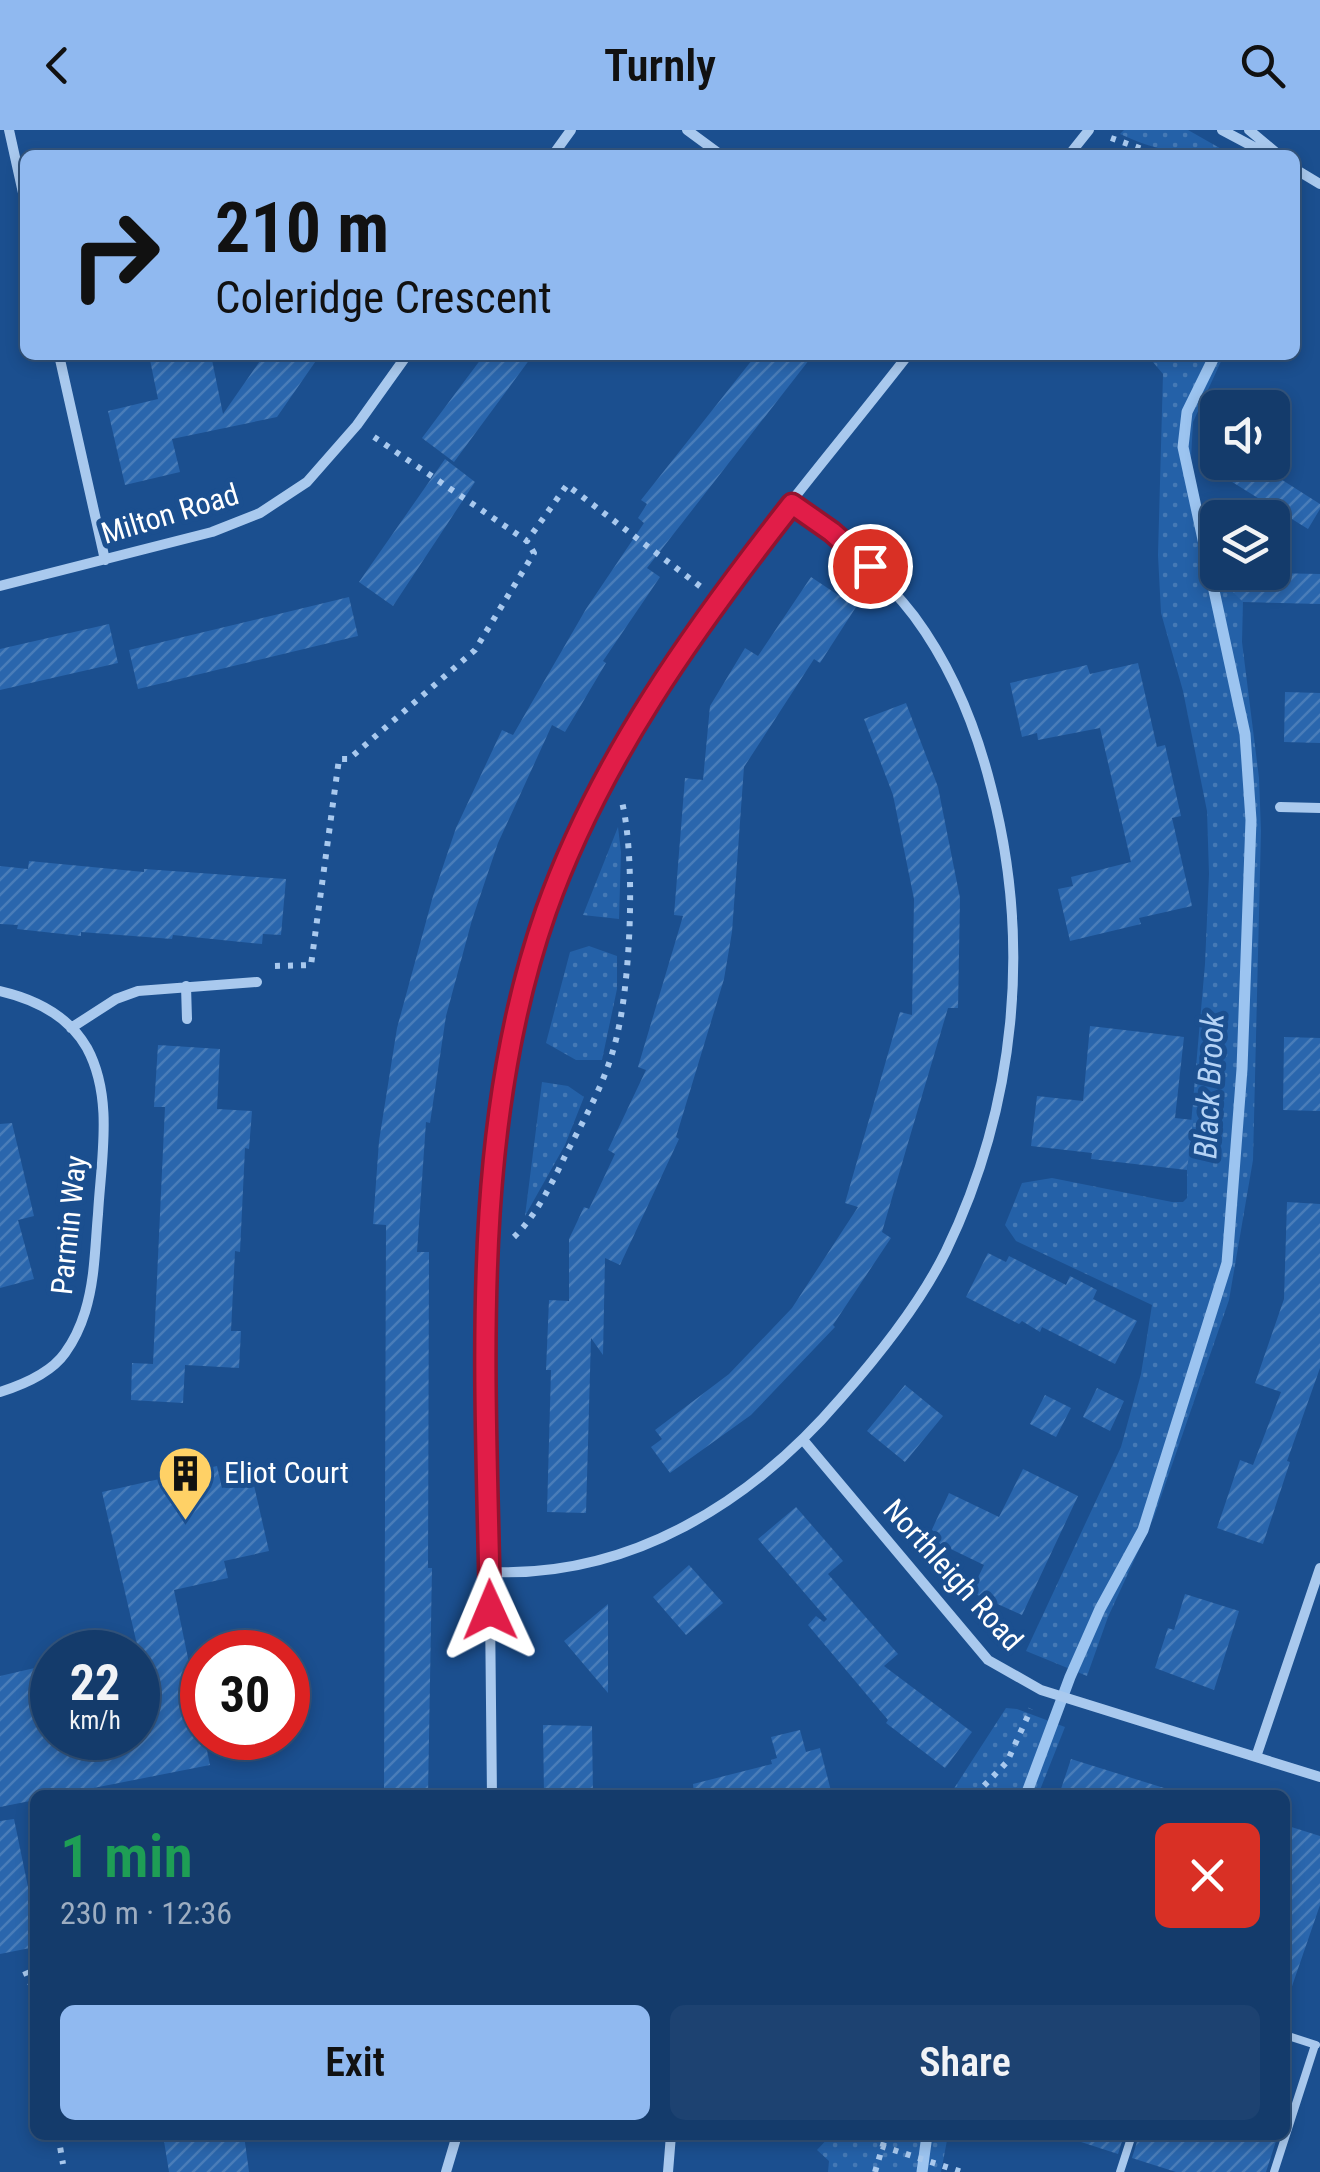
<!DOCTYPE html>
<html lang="en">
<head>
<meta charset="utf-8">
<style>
  :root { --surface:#143b6b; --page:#1d4271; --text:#f1f3f6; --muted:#9dadc1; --line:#33557e; --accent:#90b9f0 }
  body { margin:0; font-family:"Roboto Condensed",sans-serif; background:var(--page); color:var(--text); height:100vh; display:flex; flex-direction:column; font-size:38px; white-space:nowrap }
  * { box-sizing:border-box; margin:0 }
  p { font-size:32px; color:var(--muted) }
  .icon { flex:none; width:55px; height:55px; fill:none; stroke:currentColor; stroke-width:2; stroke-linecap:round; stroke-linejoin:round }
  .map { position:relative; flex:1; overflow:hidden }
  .side { position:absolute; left:30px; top:1660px; width:1260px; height:350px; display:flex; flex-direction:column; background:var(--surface); border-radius:15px; box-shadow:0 5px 15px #0003,0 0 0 2px var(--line) }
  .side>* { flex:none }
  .hud { position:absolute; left:20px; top:20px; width:1280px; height:210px; border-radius:15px; box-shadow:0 5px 15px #0003,0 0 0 2px var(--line); background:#90b9f0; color:#111; overflow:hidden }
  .tools { position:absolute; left:1200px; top:260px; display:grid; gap:20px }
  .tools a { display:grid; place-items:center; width:90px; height:90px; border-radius:15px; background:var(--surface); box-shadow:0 5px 15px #0003,0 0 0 2px var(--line); font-size:50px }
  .speed { position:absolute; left:30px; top:1500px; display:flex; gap:20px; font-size:50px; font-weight:700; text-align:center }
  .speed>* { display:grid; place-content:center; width:130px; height:130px; border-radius:50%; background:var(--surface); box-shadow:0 5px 15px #0003,0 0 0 2px var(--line); line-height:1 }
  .speed small { font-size:25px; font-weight:400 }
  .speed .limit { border:15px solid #d22; background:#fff; color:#111 }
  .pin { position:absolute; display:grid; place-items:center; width:85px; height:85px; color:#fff; margin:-42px; border:5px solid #fff; border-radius:50%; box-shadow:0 2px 10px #0007 }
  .me { position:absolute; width:110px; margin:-55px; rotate:359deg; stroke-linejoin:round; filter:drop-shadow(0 0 8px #0008) }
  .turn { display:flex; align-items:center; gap:35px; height:210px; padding:0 30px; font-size:45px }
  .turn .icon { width:130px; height:130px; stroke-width:2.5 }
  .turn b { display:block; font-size:70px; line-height:85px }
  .round { display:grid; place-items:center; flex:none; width:105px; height:105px; border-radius:15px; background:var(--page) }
  .head { display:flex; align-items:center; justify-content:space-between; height:170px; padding:0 30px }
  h1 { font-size:60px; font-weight:600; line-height:75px; color:#1e9e55 }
  .cta { display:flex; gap:20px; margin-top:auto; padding:20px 30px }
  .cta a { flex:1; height:115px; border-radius:15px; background:var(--accent); color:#111; font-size:40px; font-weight:600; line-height:115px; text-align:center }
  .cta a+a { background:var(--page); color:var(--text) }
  header { display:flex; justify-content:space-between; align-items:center; height:130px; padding:0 30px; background:var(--accent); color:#111; font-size:45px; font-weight:600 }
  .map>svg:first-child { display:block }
</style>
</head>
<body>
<header><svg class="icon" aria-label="back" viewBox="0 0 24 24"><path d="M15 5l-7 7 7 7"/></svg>Turnly<svg class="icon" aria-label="search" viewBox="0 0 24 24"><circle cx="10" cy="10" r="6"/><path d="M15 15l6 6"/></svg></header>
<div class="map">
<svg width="1320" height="2042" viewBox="0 0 1320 2042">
  <defs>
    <pattern id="grass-dots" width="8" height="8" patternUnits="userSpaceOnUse" patternTransform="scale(2.5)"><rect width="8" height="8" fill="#2461a8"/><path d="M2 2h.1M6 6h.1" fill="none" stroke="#4579b5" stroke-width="1.8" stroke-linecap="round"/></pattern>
    <pattern id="building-hatch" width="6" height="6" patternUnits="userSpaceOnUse" patternTransform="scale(2.5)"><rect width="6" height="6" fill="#2a66ad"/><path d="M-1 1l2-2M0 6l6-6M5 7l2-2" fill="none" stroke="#4a7db9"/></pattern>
  </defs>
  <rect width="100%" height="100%" fill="#1b4f8f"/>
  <path fill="url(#grass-dots)" d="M1124 0H1188L1232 25C1189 25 1160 23 1120 4Z
    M1147 225H1224L1193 292 1191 329 1214 442 1243 471 1242 512 1259 648 1261 701 1253 1030 1229 1170 1154 1387 1108 1487 1087 1546 1026 1521 1121 1317 1141 1244 1152 1175 1016 1111 1005 1095 1022 1053 1052 1048 1172 1072H1183L1187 1068V1040L1205 834 1209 744 1207 681 1183 561 1161 483 1158 425 1163 244Z
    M618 697 621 722 619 789 583 785Z
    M589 816 617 826V859L602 930H576L546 913 570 822Z
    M542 952 568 956 584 967 565 1015 525 1086Z
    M1006 1578 1017 1579 1065 1597 1038 1665H936L953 1660Z
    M831 2005H948L941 2042H828L829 2031 817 2020Z"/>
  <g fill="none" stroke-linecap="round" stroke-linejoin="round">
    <path stroke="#9cc4f0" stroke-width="11" d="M1026 1665 1070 1547 1100 1479 1143 1400 1227 1133 1242 939 1251 690 1245 604 1183 317 1187 282 1215 225
      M922 2042 927 2005"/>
  </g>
  <path fill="url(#building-hatch)" d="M176 225H211L223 284 264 225H320L277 287 172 309 180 342 125 355 108 281 158 269 150 230Z
    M484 225H533L454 332 422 308Z
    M756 225H813L647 438 660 447 603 531 606 533 565 602 552 595 498 713 472 790 446 886 430 993 426 992 417 1122H429L428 1438H432L428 1665H384L386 1095 373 1094 379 1011 397 898 433 766 456 698 502 600 513 605 586 479 644 393 638 388 647 374 641 370Z
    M445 329 475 352 393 476 359 452Z
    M1200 332H1254L1320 374V379L1308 399Z
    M1209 438H1218V442L1320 444V474L1243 472Z
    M811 447 856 477 820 533 814 529 744 637 732 802 724 849 676 1007 679 1009 620 1135 605 1128 603 1225 591 1208 586 1383 547 1382 551 1240H546L549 1170 569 1171V1109L584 1077 589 1079 615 1024 608 1020 646 940 638 937 683 786 674 785 685 648 703 650 710 576 745 518 758 526Z
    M349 467 358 506 138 559 129 520Z
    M109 494 118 533 0 560V519Z
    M1138 533 1157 617 1165 615 1181 686 1172 688 1192 776 1139 788 1141 794 1070 811 1058 759 1073 756 1071 747 1131 732 1100 598 1038 610 1037 603 1022 607 1010 553 1087 535 1090 544Z
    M1285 562 1320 563V613L1284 612Z
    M906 573 938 657 960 768 958 878H948L908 1013 882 1102 891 1108 833 1195 835 1197 751 1285 670 1343 651 1317 662 1309 655 1300 729 1244 792 1178 858 1077 845 1073 900 882 912 885 914 769 893 665 864 589Z
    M29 731 144 742V739L286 749 281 805 263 804 262 814 173 805 172 809 81 802V806L17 799 18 795 0 794V736L28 739Z
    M1090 896 1184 907 1175 988 1193 990 1187 1040 1091 1029 1092 1023 1031 1016 1037 966 1083 971Z
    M1284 907 1320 908V981L1283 980Z
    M158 915 220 919 217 979 252 981 249 1019 245 1018 240 1122 235 1121 231 1201H241L239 1238 185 1235 183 1273 131 1270 132 1233 153 1234 165 977H154Z
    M12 993 34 1086 18 1090 34 1149 0 1158V994Z
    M1287 1072 1320 1074V1238L1287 1331 1290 1332 1263 1414 1217 1398 1240 1330 1253 1335 1281 1262 1255 1253 1284 1169Z
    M988 1123 1006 1132 1009 1126 1066 1155 1070 1146 1097 1160 1093 1169 1137 1191 1115 1234 1042 1197 1040 1202 1022 1191 1019 1194 966 1167Z
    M905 1255 943 1286 905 1332 867 1301Z
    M1097 1258 1124 1271 1110 1301 1083 1287Z
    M1045 1265 1071 1278 1056 1307 1030 1294Z
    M217 1336 222 1358 253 1351 269 1421 224 1431 228 1448 174 1460 210 1635 58 1665H35V1670L0 1677V1546L52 1534V1608H138V1519L102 1362Z
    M1023 1339 1078 1366 1022 1485 971 1462 984 1435 928 1408 949 1363 999 1387Z
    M796 1377 843 1431 828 1444 898 1524 884 1536 972 1602 945 1638 886 1593 888 1590 808 1495 816 1486 824 1492 827 1489 758 1409Z
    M689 1435 723 1473 686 1505 653 1467Z
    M1185 1464 1239 1481 1214 1560 1155 1538 1168 1498 1174 1500Z
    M608 1474V1563L564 1511Z
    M543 1595 592 1596 593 1665H544Z
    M800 1600 806 1622 820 1618 832 1665H694L693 1654 772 1634 771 1630 777 1628 771 1607Z
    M1071 1629 1164 1658 1163 1665H1059Z
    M14 1689 35 1791V1817L0 1824V1691Z
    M1285 1695 1320 1706V1775L1290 1862 1285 1861Z
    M163 2005H244L249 2042H169Z
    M1082 2005H1124L1118 2024 1081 2012Z
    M1139 2005H1278L1266 2042H1176L1132 2028Z"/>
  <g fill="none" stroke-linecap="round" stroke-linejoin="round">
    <path stroke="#a9c9ee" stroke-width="6" stroke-dasharray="5 8" stroke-linecap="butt" d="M1111 8 1159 25
      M374 307 527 411 567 355 701 457
      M275 836 311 835 339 629H349L475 520 534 423 527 411
      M514 1107C537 1085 553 1051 567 1022 585 988 604 954 614 917 631 860 636 729 622 672
      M975 1665 1007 1632 1031 1579
      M25 1841 35 1864
      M58 2005 63 2034
      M881 2016 962 2042
      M875 2042 886 2005"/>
    <path stroke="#a9c9ee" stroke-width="8" d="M1285 1905 1316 1915
      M1120 2042 1132 2005
      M1274 2042 1315 1915"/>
    <path stroke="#a9c9ee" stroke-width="10" d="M9 0 25 72
      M687 0 721 25
      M1222 0 1269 25
      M1249 0 1279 25
      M553 25 571 0
      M1069 25 1089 0
      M1295 39 1320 54
      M59 225 105 430
      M0 456 212 402 260 383 307 352 357 295 407 225
      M1280 677 1320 678
      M186 856 187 889
      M0 861C35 869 68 885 87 918 114 968 101 1030 98 1084 95 1117 95 1150 85 1182 81 1195 73 1212 65 1223 51 1243 22 1255 0 1262
      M71 898 116 869 138 861 257 852
      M804 1311 988 1530 1041 1560 1320 1647
      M489 1442C631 1448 752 1372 841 1268 879 1225 921 1172 946 1121 1016 976 1032 812 991 657 976 597 951 536 914 486 880 442 837 406 792 375
      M1256 1627 1320 1438
      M492 1665C490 1540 489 1415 488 1289 487 1148 485 1016 519 877 541 786 578 699 623 616 699 475 810 351 908 225
      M446 2042 457 2005
      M668 2042 671 2005"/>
  </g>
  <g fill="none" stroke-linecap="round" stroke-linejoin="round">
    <defs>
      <path id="route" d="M490 1480C486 1248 468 1004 546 781 599 631 694 499 792 374L832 402 870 436"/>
    </defs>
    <use href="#route" stroke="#92132f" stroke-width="25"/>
    <use href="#route" stroke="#e11d48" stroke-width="18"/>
  </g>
  <defs>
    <symbol id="building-pin" viewBox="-11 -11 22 30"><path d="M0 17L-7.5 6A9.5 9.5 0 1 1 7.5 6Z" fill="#ffd166" stroke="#1b4f8f"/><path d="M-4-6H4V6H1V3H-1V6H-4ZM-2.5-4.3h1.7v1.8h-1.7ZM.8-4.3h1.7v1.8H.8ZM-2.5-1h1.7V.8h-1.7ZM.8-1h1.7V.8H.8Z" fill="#111"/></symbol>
  </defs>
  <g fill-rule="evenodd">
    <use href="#building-pin" x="154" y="1312" width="63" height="86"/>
  </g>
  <g text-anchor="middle" stroke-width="10" stroke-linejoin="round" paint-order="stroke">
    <g font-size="30" fill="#fff" stroke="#1b4f8f">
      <text transform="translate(170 384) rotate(-17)" y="10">Milton Road</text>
      <text transform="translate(69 1095) rotate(-84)" y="10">Parmin Way</text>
      <text transform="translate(953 1445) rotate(48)" y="10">Northleigh Road</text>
    </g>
    <g font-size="30" fill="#fff" stroke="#1b4f8f" text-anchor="start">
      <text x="224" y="1353">Eliot Court</text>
    </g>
    <g font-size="32" font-style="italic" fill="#b5d3f5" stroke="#1b4f8f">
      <text transform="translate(1209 956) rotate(-87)" y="11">Black Brook</text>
    </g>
  </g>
</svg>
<div class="tools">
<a><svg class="icon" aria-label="sound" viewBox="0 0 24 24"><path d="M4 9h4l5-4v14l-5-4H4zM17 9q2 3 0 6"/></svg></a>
<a><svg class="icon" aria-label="layers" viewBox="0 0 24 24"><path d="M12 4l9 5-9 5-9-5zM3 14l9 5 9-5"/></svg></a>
</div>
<div class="speed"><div>22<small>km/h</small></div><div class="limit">30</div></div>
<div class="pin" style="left:870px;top:436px;background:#d93025"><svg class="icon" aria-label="arrive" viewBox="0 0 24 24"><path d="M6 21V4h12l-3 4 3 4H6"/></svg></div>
<svg class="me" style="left:490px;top:1480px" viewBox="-20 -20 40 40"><path d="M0-17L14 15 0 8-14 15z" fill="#e11d48" stroke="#fff" stroke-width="4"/></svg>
<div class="hud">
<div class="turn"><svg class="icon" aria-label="right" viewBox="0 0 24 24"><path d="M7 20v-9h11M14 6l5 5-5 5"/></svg><div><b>210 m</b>Coleridge Crescent</div></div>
</div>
<section class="side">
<div class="head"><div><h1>1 min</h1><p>230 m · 12:36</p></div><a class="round" style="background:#d93025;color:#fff"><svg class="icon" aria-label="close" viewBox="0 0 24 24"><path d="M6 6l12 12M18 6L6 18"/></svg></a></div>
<div class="cta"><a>Exit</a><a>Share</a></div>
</section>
</div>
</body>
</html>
